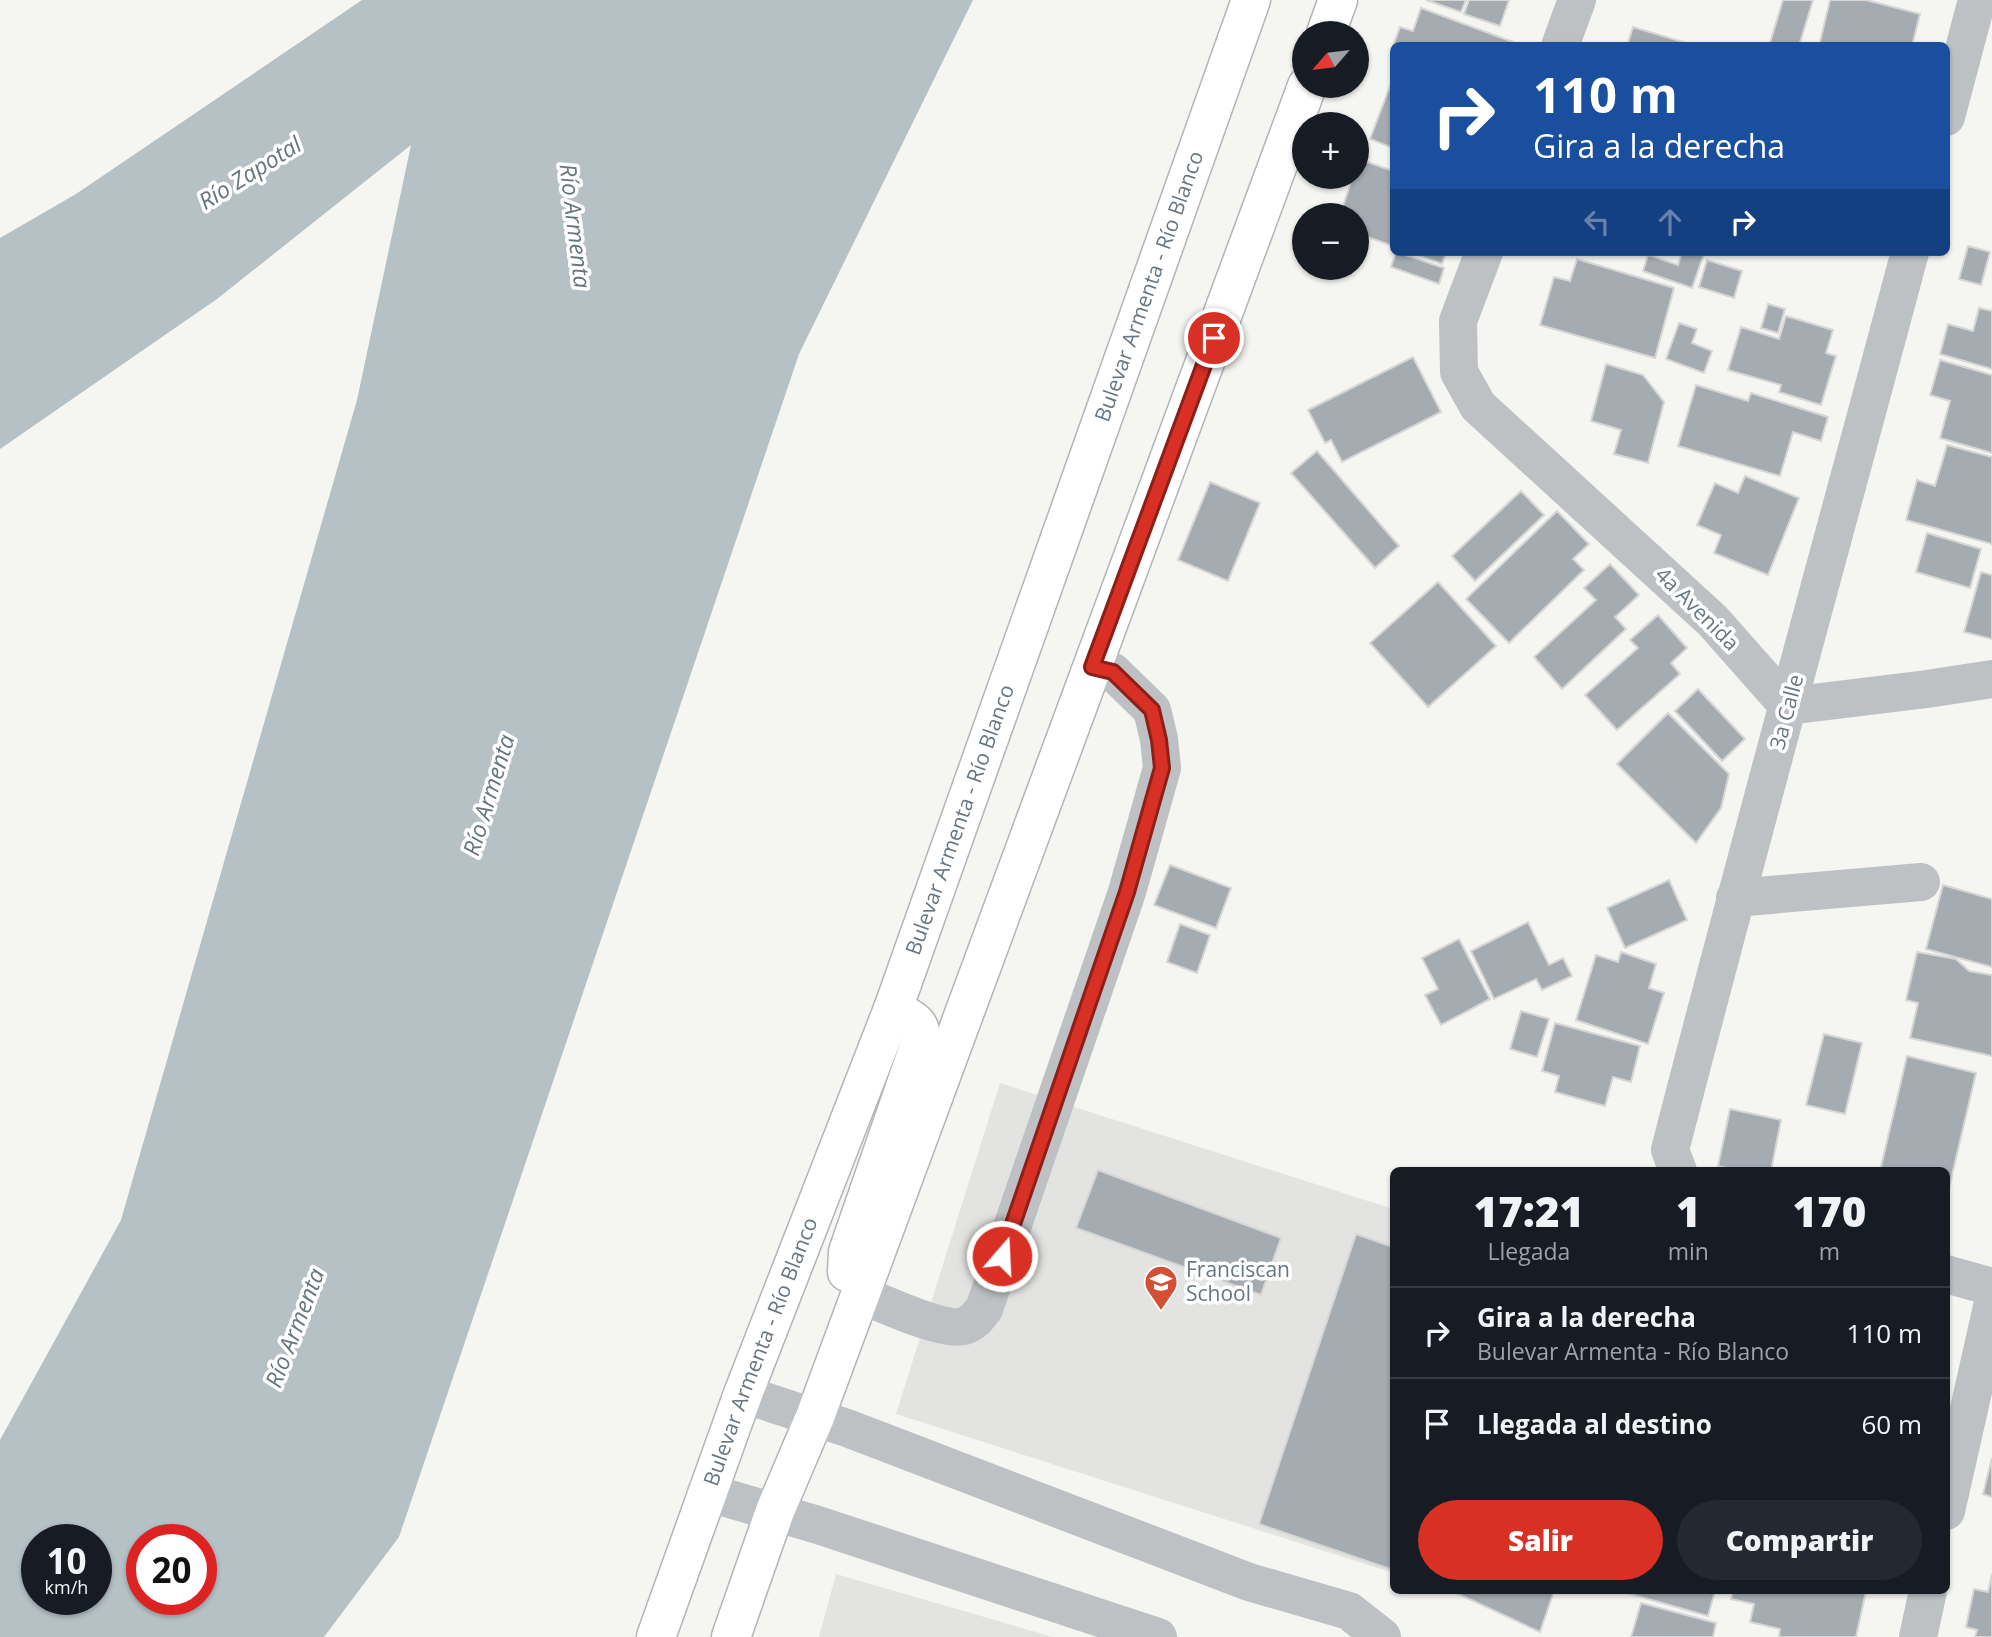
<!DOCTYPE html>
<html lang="es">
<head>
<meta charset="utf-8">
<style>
  :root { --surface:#171b24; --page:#242831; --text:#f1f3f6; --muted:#9ea1a6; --line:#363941; --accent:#d93025 }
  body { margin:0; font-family:"Open Sans",sans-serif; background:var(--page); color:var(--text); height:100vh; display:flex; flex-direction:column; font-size:26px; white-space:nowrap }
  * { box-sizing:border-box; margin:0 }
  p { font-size:23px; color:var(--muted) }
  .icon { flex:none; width:38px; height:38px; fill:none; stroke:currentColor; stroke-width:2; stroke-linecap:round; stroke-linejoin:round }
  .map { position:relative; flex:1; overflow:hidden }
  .side { position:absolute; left:1390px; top:1167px; width:560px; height:427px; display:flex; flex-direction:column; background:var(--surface); border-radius:10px; box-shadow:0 2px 5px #0004 }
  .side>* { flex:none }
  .banner { position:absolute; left:1390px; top:42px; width:560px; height:214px; border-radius:10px; box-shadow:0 2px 5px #0004; background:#1a4fa0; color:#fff; overflow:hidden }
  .needle { width:46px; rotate:242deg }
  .buttons { position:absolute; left:1292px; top:21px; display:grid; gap:14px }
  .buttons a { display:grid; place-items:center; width:77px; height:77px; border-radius:50%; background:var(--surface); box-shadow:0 2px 5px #0004; font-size:35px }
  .speed { position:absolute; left:21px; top:1524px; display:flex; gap:14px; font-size:35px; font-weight:700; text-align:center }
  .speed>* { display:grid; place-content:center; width:91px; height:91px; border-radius:50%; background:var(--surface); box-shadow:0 2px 5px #0004; line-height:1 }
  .speed small { font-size:18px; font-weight:400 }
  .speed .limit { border:10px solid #d22; background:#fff; color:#111 }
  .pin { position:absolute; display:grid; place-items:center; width:60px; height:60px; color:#fff; margin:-30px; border:4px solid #fff; border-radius:50%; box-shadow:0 2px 7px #0007 }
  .me { position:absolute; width:77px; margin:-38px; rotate:19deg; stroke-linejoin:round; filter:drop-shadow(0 0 5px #0008) }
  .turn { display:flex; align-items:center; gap:24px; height:147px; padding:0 28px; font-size:32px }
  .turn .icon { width:91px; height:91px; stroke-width:2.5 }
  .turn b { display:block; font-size:49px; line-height:60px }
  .lanes { display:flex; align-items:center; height:66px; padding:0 28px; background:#0003; justify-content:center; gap:35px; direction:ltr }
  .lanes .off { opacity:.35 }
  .eta { display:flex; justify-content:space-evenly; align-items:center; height:119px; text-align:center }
  .eta b { font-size:42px; font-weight:800; line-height:49px }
  .cta { display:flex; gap:14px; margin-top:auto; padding:14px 28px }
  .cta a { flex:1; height:80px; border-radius:42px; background:var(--accent); color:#fff; font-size:28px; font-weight:800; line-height:80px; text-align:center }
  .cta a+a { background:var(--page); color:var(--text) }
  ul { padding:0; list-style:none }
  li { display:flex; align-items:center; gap:21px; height:91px; padding:0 28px; border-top:2px solid var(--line) }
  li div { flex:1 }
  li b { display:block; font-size:26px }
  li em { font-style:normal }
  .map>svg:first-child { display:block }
</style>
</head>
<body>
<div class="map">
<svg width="1992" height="1637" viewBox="0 0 1992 1637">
  <rect width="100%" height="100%" fill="#f5f5f2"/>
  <path fill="#e3e4e2" d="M1000 1083 1393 1209V1573L896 1414Z
    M836 1574 1053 1637H819Z"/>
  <path fill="#b5c1c4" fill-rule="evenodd" d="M362 0H973L799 354 399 1537 324 1637H0V1440L121 1220 357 400 411 145 217 299 0 449V238L76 194ZM37 1540H96V1600H37ZM142 1540H201V1600H142Z"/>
  <path fill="#a5acb1" stroke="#d7d6d5" stroke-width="2" d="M1426 0H1466L1461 12Z
    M1469 0H1509L1500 26 1464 14Z
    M1783 0H1813L1799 46H1769Z
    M1830 0H1866L1920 14 1912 46H1819Z
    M1421 8 1513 42 1512 46H1393L1400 27 1413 31Z
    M1633 27 1696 46H1627Z
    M1392 81 1393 82V148L1370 139Z
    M1356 158 1393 171V246L1356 233V215H1340L1351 182 1340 178 1356 177Z
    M1968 246 1990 252 1981 285 1959 279Z
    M1396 252 1444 268 1439 284 1391 267Z
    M1410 252H1446L1442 264Z
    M1682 252 1704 254 1692 288 1643 271 1648 255 1678 265Z
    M1577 259 1674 288 1655 358 1540 325 1554 277 1570 281Z
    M1707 260 1742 271 1734 298 1699 287Z
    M1768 304 1785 309 1778 333 1761 328Z
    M1979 308 1992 311V369L1940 354 1948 324 1973 331Z
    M1786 316 1833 330 1826 353 1836 356 1821 405 1779 392 1781 385 1728 370 1741 327 1779 339Z
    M1679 323 1697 329 1692 343 1712 351 1704 373 1666 359Z
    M1413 357 1441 412 1342 462 1331 440 1325 443 1308 410Z
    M1940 360 1992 375V453L1940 438 1950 401 1930 395Z
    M1606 364 1643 375 1664 402 1648 463 1614 454 1621 430 1591 421Z
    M1696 385 1748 401 1751 393 1828 417 1821 441 1793 432 1780 476 1678 446Z
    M1947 445 1992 457V544L1906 520 1917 480 1935 486Z
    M1317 451 1399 546 1375 568 1291 473Z
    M1745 476 1799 498 1768 575 1714 553 1721 535 1697 525 1715 483 1738 493Z
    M1210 482 1260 503 1228 581 1178 560Z
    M1521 491 1544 515 1475 581 1452 556Z
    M1557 511 1589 544 1573 559 1584 570 1509 643 1466 599Z
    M1927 533 1981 549 1970 588 1916 572Z
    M1610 564 1639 595 1615 617 1626 629 1562 689 1534 657 1596 600 1584 588Z
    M1981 572 1992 575V639L1964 632Z
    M1438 582 1496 646 1428 707 1370 643Z
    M1658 615 1687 648 1671 663 1680 674 1617 730 1585 695 1638 648 1630 640Z
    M1698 689 1745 739 1722 761 1675 711Z
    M1668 713 1729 774 1721 808 1696 843 1617 764Z
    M1170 865 1231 888 1216 928 1154 905Z
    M1669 880 1687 920 1625 948 1607 908Z
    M1943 885 1992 899V967L1926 949Z
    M1528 922 1549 965 1563 958 1572 976 1542 990 1536 979 1494 999 1471 951Z
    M1180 924 1210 935 1197 973 1167 962Z
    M1459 939 1490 999 1441 1025 1425 995 1438 989 1422 958Z
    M1621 952 1656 964 1649 988 1664 993 1648 1044 1576 1020 1596 955 1618 962Z
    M1917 952 1956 959 1969 971 1992 975V1056L1910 1038 1918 1003 1906 1000Z
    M1521 1011 1549 1019 1537 1057 1510 1049Z
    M1555 1023 1640 1046 1631 1082 1613 1077 1605 1106 1555 1092 1559 1076 1542 1071Z
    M1824 1034 1862 1043 1845 1114 1806 1105Z
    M1907 1056 1976 1073 1946 1201V1171H1880Z
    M1730 1109 1781 1120 1771 1171H1741L1718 1166Z
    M1098 1170 1281 1238 1261 1295 1076 1228Z
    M1356 1234 1393 1247V1570L1259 1524Z
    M1992 1458V1497L1983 1494Z
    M1992 1574V1637H1975L1977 1630 1966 1627 1974 1589 1988 1592Z
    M1452 1591H1554L1540 1632Z
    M1620 1591H1715L1708 1616Z
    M1733 1591H1866L1856 1637H1779L1780 1629 1750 1622 1754 1604 1731 1599Z
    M1641 1603 1716 1623 1713 1637H1631Z"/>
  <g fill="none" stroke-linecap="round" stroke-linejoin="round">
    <defs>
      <g id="major">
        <path d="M1326 33 1338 0"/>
        <path d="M847 1272 848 1252 920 1044C924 1021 910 1019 893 1009"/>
        <path id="s1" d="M656 1637 743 1394 893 1009 1251 0"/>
        <path d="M731 1637 775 1511 815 1417 1307 86"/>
      </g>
    </defs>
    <use href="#major" stroke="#b0b5b8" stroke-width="41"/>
    <path stroke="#bdc1c4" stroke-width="38" d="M1560 46 1577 0
      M1946 117 1977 0
      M1484 252 1458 321 1459 372 1478 406 1713 621 1788 706 1927 689 1992 679
      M1735 898 1921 882
      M1678 1171 1670 1150C1747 850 1830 551 1910 252
      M1946 1274 1992 1287
      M860 1294C881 1303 944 1332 964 1326 974 1323 978 1316 984 1309L1127 892 1162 768 1159 739 1152 710 1113 672 1092 667
      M743 1394 847 1428 1249 1582 1349 1611 1382 1637
      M706 1492 818 1525 1158 1637
      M1946 1511 1992 1307
      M1918 1637 1928 1591"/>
    <use href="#major" stroke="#fff" stroke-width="38"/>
  </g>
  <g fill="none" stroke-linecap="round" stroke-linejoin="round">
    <defs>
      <path id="route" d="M1002 1256 1127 892 1162 768 1159 740 1152 710 1113 672 1092 667 1214 338"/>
    </defs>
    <use href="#route" stroke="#8d1f18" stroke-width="18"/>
    <use href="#route" stroke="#d93025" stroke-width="12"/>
  </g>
  <defs>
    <symbol id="school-pin" viewBox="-11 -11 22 30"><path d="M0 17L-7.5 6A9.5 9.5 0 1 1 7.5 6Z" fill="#d45034" stroke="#fff"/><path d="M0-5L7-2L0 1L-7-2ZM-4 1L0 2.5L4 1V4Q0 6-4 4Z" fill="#fff"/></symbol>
  </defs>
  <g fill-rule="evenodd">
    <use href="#school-pin" x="1142" y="1263" width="38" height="52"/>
  </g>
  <g text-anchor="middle" stroke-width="7" stroke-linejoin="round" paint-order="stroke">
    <g font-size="21" fill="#677680" stroke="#fff">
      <text dy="7" stroke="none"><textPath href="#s1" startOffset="1438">Bulevar Armenta - Río Blanco</textPath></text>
      <text transform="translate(1697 609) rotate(45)" y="7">4a Avenida</text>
      <text transform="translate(1787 712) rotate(-75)" y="7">3a Calle</text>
      <text dy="7" stroke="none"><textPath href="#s1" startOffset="872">Bulevar Armenta - Río Blanco</textPath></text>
      <text dy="7" stroke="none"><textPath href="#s1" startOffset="304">Bulevar Armenta - Río Blanco</textPath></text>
    </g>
    <g font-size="21" fill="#677680" stroke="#fff" text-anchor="start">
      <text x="1186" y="1277">Franciscan<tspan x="1186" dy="24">School</tspan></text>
    </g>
    <g font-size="23" font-style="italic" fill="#63777d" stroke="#fff">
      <text transform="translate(250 173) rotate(-32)" y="8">Río Zapotal</text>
      <text transform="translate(575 226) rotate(83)" y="8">Río Armenta</text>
      <text transform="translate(489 795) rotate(-73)" y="8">Río Armenta</text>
      <text transform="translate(295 1328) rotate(-69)" y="8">Río Armenta</text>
    </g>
  </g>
</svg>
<div class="buttons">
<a><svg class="needle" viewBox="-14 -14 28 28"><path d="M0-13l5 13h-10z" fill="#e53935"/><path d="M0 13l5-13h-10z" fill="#9ea1a6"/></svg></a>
<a>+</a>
<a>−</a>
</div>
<div class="speed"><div>10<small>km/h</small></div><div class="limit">20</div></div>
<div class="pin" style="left:1214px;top:338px;background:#d93025"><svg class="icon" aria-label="arrive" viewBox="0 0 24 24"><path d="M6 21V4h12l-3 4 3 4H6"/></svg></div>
<svg class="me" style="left:1002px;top:1256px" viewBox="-20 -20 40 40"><circle r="17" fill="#d93025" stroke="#fff" stroke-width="3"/><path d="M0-11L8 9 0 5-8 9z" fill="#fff"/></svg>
<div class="banner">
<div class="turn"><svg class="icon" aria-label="right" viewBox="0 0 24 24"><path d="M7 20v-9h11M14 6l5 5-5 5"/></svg><div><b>110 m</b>Gira a la derecha</div></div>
<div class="lanes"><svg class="icon off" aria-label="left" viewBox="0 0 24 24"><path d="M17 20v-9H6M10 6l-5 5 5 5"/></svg><svg class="icon off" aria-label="ahead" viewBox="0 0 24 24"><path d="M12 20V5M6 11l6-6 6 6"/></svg><svg class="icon" aria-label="right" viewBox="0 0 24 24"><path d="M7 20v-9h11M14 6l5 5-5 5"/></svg></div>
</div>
<section class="side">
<div class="eta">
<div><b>17:21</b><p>Llegada</p></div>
<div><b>1</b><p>min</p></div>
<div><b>170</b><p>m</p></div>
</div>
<ul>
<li><svg class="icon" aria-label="right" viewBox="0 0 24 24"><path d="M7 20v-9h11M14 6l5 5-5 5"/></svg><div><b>Gira a la derecha</b><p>Bulevar Armenta - Río Blanco</p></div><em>110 m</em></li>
<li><svg class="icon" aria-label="arrive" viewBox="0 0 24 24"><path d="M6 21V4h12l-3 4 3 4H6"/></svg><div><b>Llegada al destino</b></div><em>60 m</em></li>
</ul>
<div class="cta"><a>Salir</a><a>Compartir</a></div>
</section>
</div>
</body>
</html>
